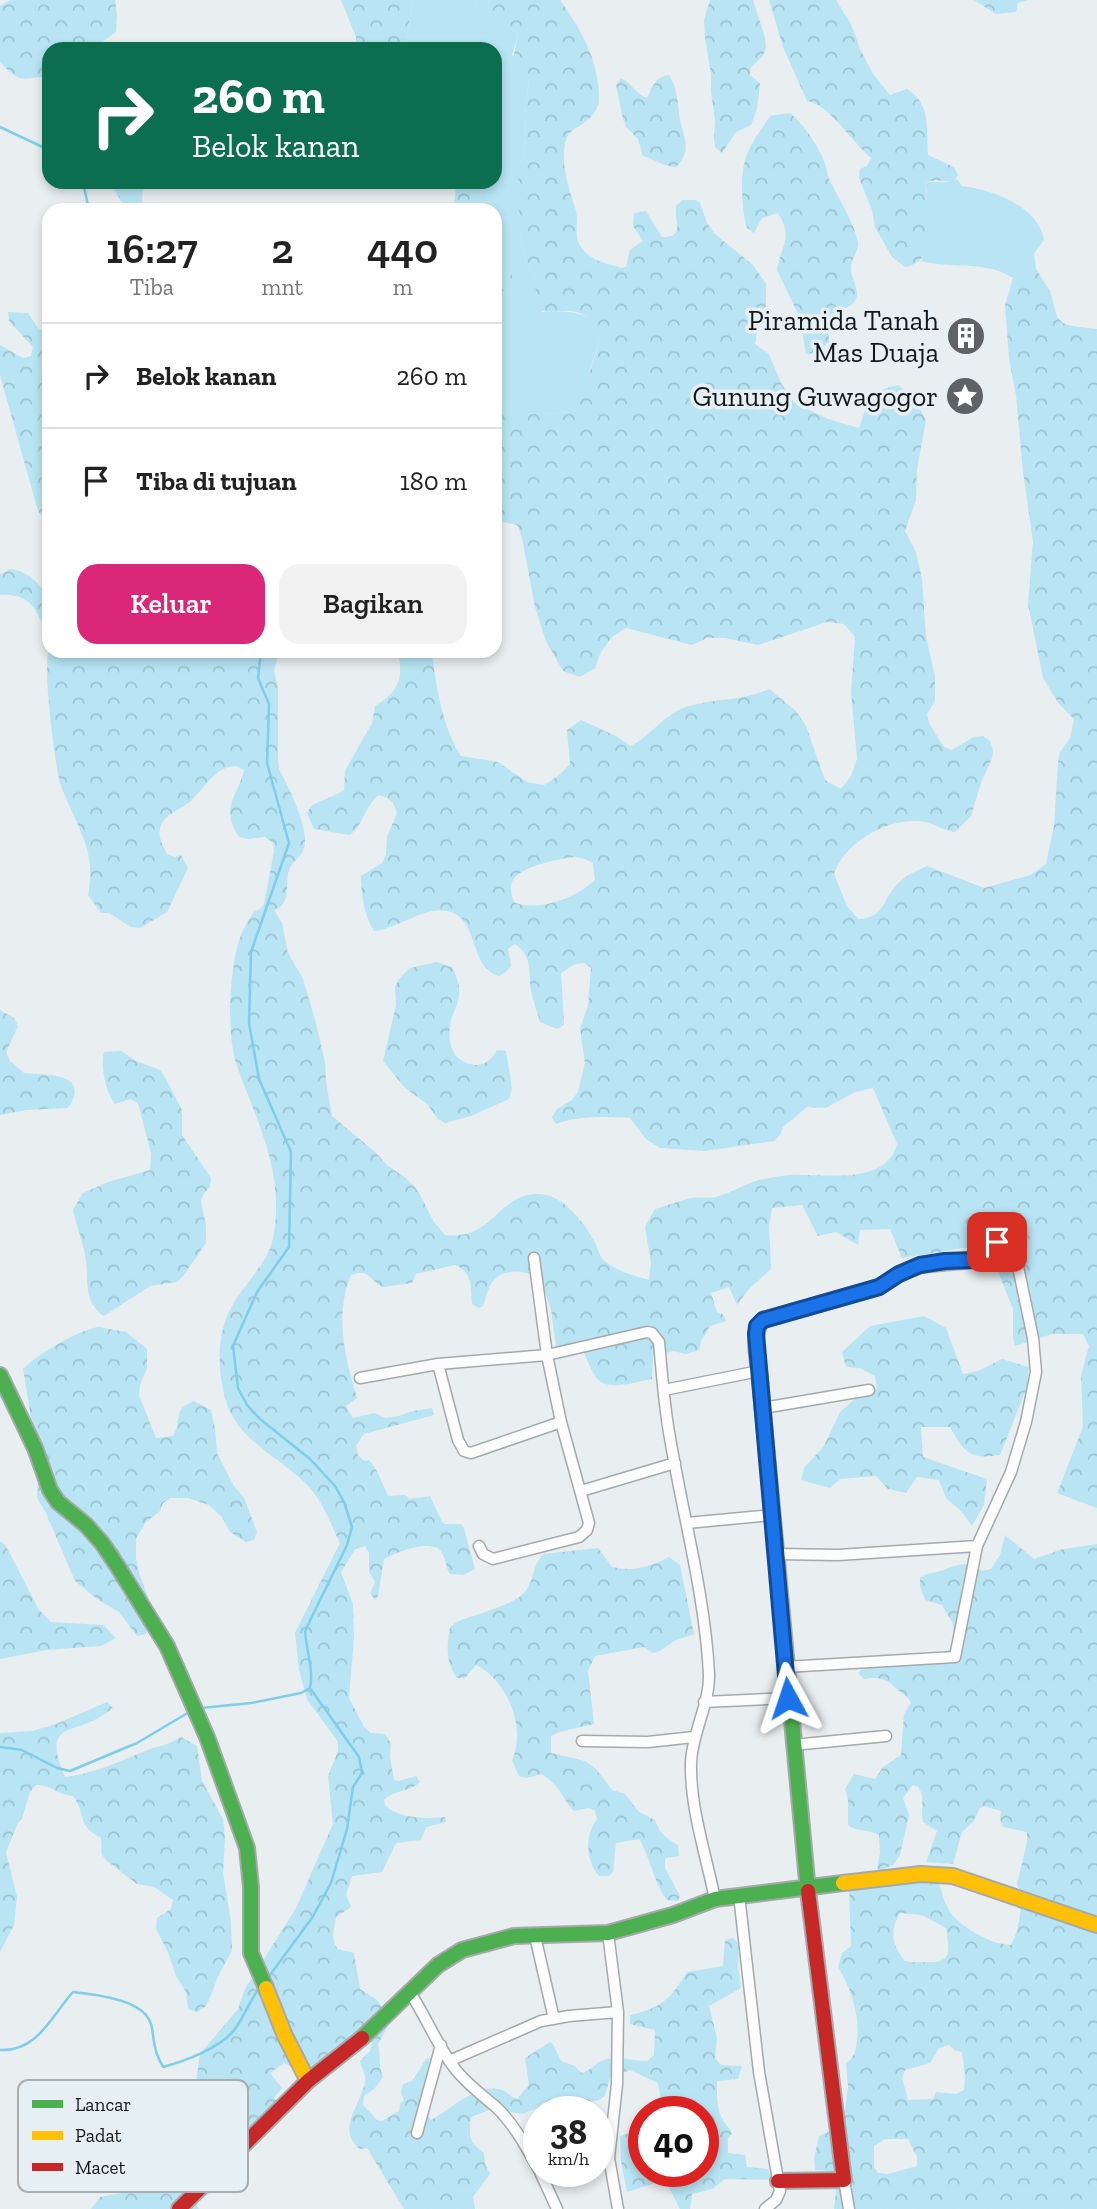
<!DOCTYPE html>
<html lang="id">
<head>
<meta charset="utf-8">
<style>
  :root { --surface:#fff; --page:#f2f2f2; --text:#222; --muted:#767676; --line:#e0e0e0; --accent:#db2777 }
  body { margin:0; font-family:"Zilla Slab",serif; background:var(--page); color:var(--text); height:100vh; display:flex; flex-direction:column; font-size:26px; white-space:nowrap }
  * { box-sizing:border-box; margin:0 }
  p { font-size:23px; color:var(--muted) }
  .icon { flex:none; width:38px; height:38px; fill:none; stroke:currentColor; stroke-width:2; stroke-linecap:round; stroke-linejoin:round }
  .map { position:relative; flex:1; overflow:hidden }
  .drawer { position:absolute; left:42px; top:203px; width:460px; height:455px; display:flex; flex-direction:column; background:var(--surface); border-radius:21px; box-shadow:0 4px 10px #0003 }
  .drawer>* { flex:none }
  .guide { position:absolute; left:42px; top:42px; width:460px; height:147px; border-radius:21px; box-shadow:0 4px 10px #0003; background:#0b6e4f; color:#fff; overflow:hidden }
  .speed { position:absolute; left:523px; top:2096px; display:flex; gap:14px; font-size:35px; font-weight:700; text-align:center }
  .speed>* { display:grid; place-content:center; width:91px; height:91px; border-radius:50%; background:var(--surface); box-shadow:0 4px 10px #0003; line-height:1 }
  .speed small { font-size:18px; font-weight:400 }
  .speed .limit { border:10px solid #d22; background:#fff; color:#111 }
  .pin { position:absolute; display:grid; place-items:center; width:60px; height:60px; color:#fff; margin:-30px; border-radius:14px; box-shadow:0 4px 10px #0006 }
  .me { position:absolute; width:77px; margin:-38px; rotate:355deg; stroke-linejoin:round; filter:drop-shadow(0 0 5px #0008) }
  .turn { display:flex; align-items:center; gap:24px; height:147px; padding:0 35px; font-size:32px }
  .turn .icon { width:91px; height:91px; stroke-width:2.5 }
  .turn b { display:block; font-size:49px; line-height:60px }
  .eta { display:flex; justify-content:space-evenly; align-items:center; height:119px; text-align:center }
  .eta b { font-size:42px; font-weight:600; line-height:49px }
  .action { display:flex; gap:14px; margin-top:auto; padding:14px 35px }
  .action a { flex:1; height:80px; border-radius:21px; background:var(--accent); color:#fff; font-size:28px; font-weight:600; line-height:80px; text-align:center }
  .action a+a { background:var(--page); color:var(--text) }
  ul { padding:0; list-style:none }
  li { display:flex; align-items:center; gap:21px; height:105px; padding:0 35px; border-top:2px solid var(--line) }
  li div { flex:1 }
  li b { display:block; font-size:26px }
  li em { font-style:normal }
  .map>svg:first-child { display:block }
</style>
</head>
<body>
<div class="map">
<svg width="1097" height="2209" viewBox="0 0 1097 2209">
  <defs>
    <pattern id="forest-crowns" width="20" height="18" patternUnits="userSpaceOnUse" patternTransform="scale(1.75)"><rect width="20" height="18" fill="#b8e4f3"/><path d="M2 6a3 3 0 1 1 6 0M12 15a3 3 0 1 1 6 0" fill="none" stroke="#9dc3d0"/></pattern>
  </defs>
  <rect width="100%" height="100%" fill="#e9eef0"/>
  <path fill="#b8e4f3" d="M413 0H476C479 19 490 16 505 23 510 25 514 31 518 35L512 55 529 79 525 115 526 139 523 157 519 165 520 235 526 261 538 283 542 312C561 311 602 309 599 339 598 348 594 357 591 366 586 381 582 399 571 412 543 414 520 418 495 401V293L509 290 504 266 495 268V210H482L480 182H495V49H411L406 40Z
    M957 179 962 186C992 190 1038 205 1044 240L1034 254 1036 269 1030 268 1013 278C987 260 950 269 921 261L925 252 927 191 925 183C936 180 947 185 957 179Z"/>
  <path fill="url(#forest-crowns)" fill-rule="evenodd" d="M11 0H115L117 15 116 32 93 49H49V77C19 77 23 86 0 62V6Z
    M341 0H413L406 40 411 49H356V37Z
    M476 0H560C581 29 599 61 599 98 598 123 572 125 567 137 560 155 566 179 571 195 572 200 575 205 576 211 579 225 572 239 584 251 594 262 609 264 622 268L626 267 630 250 643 241 633 226 634 213 646 211 662 237C686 237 674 222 676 206L682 200H696L700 203 707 223 715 234 753 265 766 284V306L759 317 755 344 769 354 781 383 793 402 828 419 859 428C870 400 866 392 898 385L912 396 926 420 917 469 916 500 905 531 916 552 922 579 926 637 935 676V701L927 714 929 723 944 747 952 750 974 737 983 736 990 741 993 750 992 758 981 783 971 816 955 832C942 830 930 821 918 821 885 819 844 843 834 874L847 906 858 919C883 918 882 903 894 888 902 877 916 871 927 866L984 888 1031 875 1046 864 1054 826 1058 761 1060 752 1070 738 1074 719 1059 704 1043 678 1028 604 1033 542 1023 472 1016 395 1009 359 1005 305 1013 278 1030 268 1036 269 1050 291 1057 317 1063 323 1072 326 1097 329V1508L1057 1493 1083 1427 1081 1375 1089 1346 1083 1334H1052L1015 1346 1013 1337V1309L994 1262 976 1246 902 1258 890 1229 860 1230 858 1245 836 1232 818 1236 802 1205 772 1208 769 1226 771 1269 749 1289 737 1305 729 1287 711 1293 717 1312 724 1315 726 1321 710 1326 701 1341 699 1350 686 1354 673 1351 653 1356 652 1379C639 1381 613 1390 601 1382 593 1377 588 1361 584 1353L556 1347 551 1310 541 1279C527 1271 506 1267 494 1280 488 1286 486 1298 483 1306L479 1308 472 1304C470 1287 474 1273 455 1265L416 1274 412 1283 383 1287C368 1280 371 1268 351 1275 334 1316 345 1357 357 1398L346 1406 353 1418 374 1413 386 1418 399 1416 412 1411 432 1408 434 1415 364 1434 356 1446 358 1455 364 1461 369 1460 377 1471 388 1496 405 1495 409 1499 430 1496 442 1522 445 1524H461L464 1528 475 1569 463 1575 450 1574C446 1568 446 1560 442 1553 434 1537 396 1552 384 1559L378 1596 375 1600 370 1593 375 1582 369 1572V1553L365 1546 355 1549 341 1572 353 1604 354 1637 349 1698 364 1727 371 1733 384 1734 387 1737 391 1744 390 1757 394 1780 399 1781 416 1776 420 1782C406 1794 395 1789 384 1800L385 1805C398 1819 427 1819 445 1817L446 1822 426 1827 421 1840 396 1843 382 1872 352 1876 346 1895 351 1907 336 1917 333 1935 335 1945 338 1949 354 1953 360 1989 377 2000 382 2007 387 2028 378 2044C381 2056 378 2066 383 2077L375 2088 364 2096 363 2105 377 2120 382 2121 399 2111 400 2103 404 2101 401 2092 403 2084 412 2081 426 2059 430 2058 420 2106 431 2120C450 2110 478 2082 502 2090 507 2092 511 2097 517 2099L529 2085 525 2058 550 2042 553 2044 561 2061 575 2066 581 2073C590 2071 594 2065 601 2061 616 2054 632 2061 647 2061L654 2055 655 2030 630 2024V2015C662 2008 670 1999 687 1972L723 1966 725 1940 733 1938 739 1944 738 1966 741 1988 709 2006 717 2038 715 2058 721 2065 742 2066 738 2079 717 2081C717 2093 716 2108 722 2118 724 2123 729 2127 732 2133L728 2138V2153L745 2155 747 2167 768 2169 771 2180 725 2179 712 2189 692 2194 690 2209H680L665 2180 627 2192 621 2161 620 2136 644 2128V2172H704V2112H657L662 2106 658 2083 630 2070 610 2078 605 2096 599 2100 588 2102 562 2100 549 2108 540 2107 522 2114 491 2109 471 2117C469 2136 468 2141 484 2153L485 2164 490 2174 473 2197 475 2209H404L367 2148 360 2149C333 2129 367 2098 365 2077 365 2072 361 2066 360 2061L370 2051 372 2043 369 2038 316 2080 284 2063 270 2073 282 2088 274 2098 288 2111 220 2177 216 2190 195 2201 199 2209H91L100 2197 148 2188 174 2176 194 2159 205 2136 196 2082 200 2054 238 2009 245 1989 296 1908 333 1824 328 1776 338 1751V1742L307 1699 299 1670 295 1633 340 1543C331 1525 323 1502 309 1487 282 1458 238 1442 226 1401 218 1373 216 1339 229 1312 239 1291 256 1275 267 1255 274 1243 276 1223 276 1209 277 1157 254 1114 237 1066 226 1036 229 966 241 935 244 927 249 920 254 912L260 909 264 904 274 851 273 843 265 837 248 839 239 837C219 807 238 797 244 770 239 767 235 765 229 767 212 772 204 788 192 800 183 809 163 814 160 828 158 838 163 846 167 854L175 857 181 855 188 868 167 912 140 928 131 927 109 913H101L88 895C98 849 74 823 60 783 55 765 42 663 49 650L279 651 274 671 278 687V761L279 769C288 786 312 833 303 851 298 860 290 863 288 874 286 887 290 906 274 910L282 923 288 953 303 979 316 1023 325 1062 326 1082 332 1116 375 1152 388 1166 406 1178 418 1191 434 1222 445 1235C493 1240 496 1197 535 1194 562 1192 583 1221 595 1242 597 1246 599 1253 601 1257 610 1269 634 1276 649 1280L651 1263 645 1227 655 1209C667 1206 680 1200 692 1198 701 1197 710 1199 719 1196 733 1192 745 1184 759 1180 769 1178 781 1176 792 1175 823 1173 886 1187 897 1144L873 1088 855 1092 826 1108 807 1107 783 1127 780 1135 774 1141 704 1151 660 1148 646 1139 630 1118C606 1117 580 1115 556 1124L552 1117 557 1109 572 1100 578 1092 585 1063 580 1029 588 1005 591 968 584 963 575 964 561 973 564 1025 557 1029 540 1022C538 1014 534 1004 532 995 527 976 535 957 515 944L508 949 511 966 506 972 499 976C471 968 478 928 457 915 432 899 400 929 374 931 364 915 361 895 361 876L382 863 386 855 387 837 397 813C394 802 390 798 379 795 365 805 364 824 350 835L314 829 307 813 312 805 344 791 345 771 372 723 375 706C398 692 405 678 397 651H432C435 683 443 729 461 756L498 762 527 782 544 785 558 776 570 764 567 730 581 720 616 736 631 746C652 735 665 713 689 706 715 698 744 701 769 689L796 711 806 726 825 780 841 789 851 776 857 759 851 691 855 637 844 624 827 622 758 645 725 638H707L692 645 626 628 612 637 601 652 595 668 580 677 563 671 546 641 535 607 522 538 517 525 495 520V401C520 418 543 414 571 412 579 402 601 347 599 335 598 327 590 317 582 314 567 307 549 316 534 308L532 299 538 283 526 261 520 235 518 190 519 165 523 157 526 139 525 115 529 79 522 81 512 64 518 35C514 31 510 25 505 23 490 16 479 19 476 0ZM574 857 582 858 593 863 595 880C578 897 537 913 514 902 512 897 510 891 511 885 514 867 558 859 574 857Z
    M710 0H753L765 38 766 47 763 56 751 67 750 75 760 83 757 109 751 125 736 132 722 153 715 147 714 138 715 120 711 92V74L705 38 704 20Z
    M769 0H836L851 24 860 49 873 74 890 95 907 89C932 104 926 131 928 155L954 167 958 175 953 182 935 180 925 183C927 193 927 202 927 211 929 233 933 262 905 267L892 257 875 227 872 210 859 178 860 169 867 166 871 158C853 143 829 104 807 101L783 47Z
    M974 0H1028L1018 3 1016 12 996 14Z
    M669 75C677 88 677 98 679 113 681 134 695 149 676 167 665 167 654 159 643 156L638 139 626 127 623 119 616 85 621 78C632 83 635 94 647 98 653 87 654 77 669 75Z
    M790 113C805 125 827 157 828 177 836 194 856 226 858 243 859 252 850 259 851 269 851 279 861 291 855 301 851 309 836 308 828 318L829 342 815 353 806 354 800 318 777 270C781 244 794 239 778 213L762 218 754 233 747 228C742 214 740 175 745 161 749 145 761 130 770 116Z
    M110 182H143L142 201 148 210H126Z
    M456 182H480L482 210H454Z
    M504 266 512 275 515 285 509 290 495 293V268Z
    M8 312 28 313 38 328 46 333 49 331V526L39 512 36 504 0 375V345L23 358 31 356 33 347 9 321Z
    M10 569C26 570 42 584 48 600 52 610 49 628 49 640 37 614 35 593 0 595V575Z
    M437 962 453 968C456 976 460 985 459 994 459 1004 453 1012 451 1020 446 1042 452 1063 476 1065 487 1065 492 1058 497 1050L506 1051 512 1089 509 1099 471 1116 445 1123 438 1119 427 1104 405 1088 383 1061 396 1005 395 987 399 979 410 968Z
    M0 1010 14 1018 18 1026 6 1052 10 1061 24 1073C46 1075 92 1072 68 1108L27 1110 0 1115Z
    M121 1051 136 1061 160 1070 166 1079 182 1110V1135L211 1178 210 1187 204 1193 201 1201 206 1226V1243L183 1276 177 1282 150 1286 104 1316C81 1300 90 1278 85 1254 82 1239 76 1225 73 1210L83 1193 108 1182 150 1170 151 1153 138 1103 130 1099 115 1104C106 1092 100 1067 104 1052Z
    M924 1316 946 1328 963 1374 978 1371 1002 1359 1029 1367 1027 1387 1000 1455C970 1460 964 1452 950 1427H921L923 1457 987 1479 984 1505 972 1526 961 1511 946 1498 939 1480 917 1477 906 1493 888 1489 876 1476 840 1479 830 1488 801 1480 804 1468 824 1446 840 1412 857 1397 877 1389 875 1376 860 1368 846 1367 842 1352 870 1326Z
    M99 1327 126 1332 147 1349V1368L140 1385 139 1395 156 1438 173 1436C183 1420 171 1410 194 1401L211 1410 215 1429 217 1453 234 1486 244 1498 257 1532 254 1540 246 1542 230 1532 222 1517 209 1505 188 1498H170L163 1503 160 1511 145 1523 136 1539V1558L140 1576 153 1610 146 1634 137 1636 119 1612 97 1599 75 1581 46 1513 37 1498 38 1474 29 1447 31 1418 23 1369C38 1354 78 1330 99 1327Z
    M1005 1535 1034 1559 1063 1549 1097 1544V2209H834L836 2191 829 2171 815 2170 814 2159 819 2136 843 2126 848 2086 846 2064C849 2061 854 2056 855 2051 863 2024 852 1989 838 1967L842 1953 851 1946 849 1888 929 1878 939 1883C947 1912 952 1920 979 1935 990 1941 998 1944 1011 1945 1019 1931 1025 1899 1017 1884L1027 1842V1832L1003 1827 1000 1819 1001 1811 984 1806 980 1808 973 1822 962 1832 953 1864 926 1862 937 1831 923 1822C920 1810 926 1797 918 1787L913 1785 903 1798 909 1815 900 1855 893 1865 880 1870 877 1868 880 1853 879 1835C869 1829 856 1832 848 1825V1800L845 1789 854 1774 875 1779 883 1767 901 1755 904 1714 911 1703C907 1695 904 1695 898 1690 887 1679 880 1676 864 1679L858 1673 861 1670 910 1656 943 1653 954 1646 953 1624 942 1605 925 1600 920 1586V1578C926 1573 930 1574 937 1572 954 1567 966 1558 982 1571L991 1569 1000 1555ZM900 1913 922 1915 946 1928C948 1947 955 1963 929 1962 921 1962 913 1963 905 1961 892 1945 889 1932 900 1913ZM949 2045 954 2050 962 2052 965 2077 964 2090 956 2094 936 2092 933 2099 908 2100 902 2078 905 2070 930 2063 939 2048ZM885 2139H908L917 2157V2166L888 2174 878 2173 874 2167V2146Z
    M0 1541 6 1546 39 1610 51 1622 103 1625 116 1638 101 1646 46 1650 0 1659Z
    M598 1548 612 1567C634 1572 649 1567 669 1557L680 1565 694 1634 674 1641 660 1651 652 1653 644 1647 595 1656 588 1671 594 1724 559 1732 551 1736V1753L585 1761 596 1769 612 1790 625 1794 639 1812 655 1820C659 1833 666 1838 678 1845L679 1856 665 1858V1868L680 1896 678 1901 667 1900C653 1882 651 1858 639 1839L616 1843 613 1872 609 1876H599C586 1862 584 1834 597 1820L595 1811 589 1808 574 1811C559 1795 563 1787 541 1774L527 1778 519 1776 512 1760C527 1728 507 1680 476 1665L465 1678H457C445 1661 447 1646 450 1627L457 1622C475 1614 518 1605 527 1589 535 1576 532 1567 543 1554Z
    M107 1702 113 1708C77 1739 39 1716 65 1777 93 1774 118 1762 145 1751 157 1746 169 1745 181 1737L197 1746 202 1781 223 1819 225 1837 223 1873 231 1922 232 1951 219 1974 209 2000 205 2007 197 2012 188 2009 186 1992 176 1976 168 1952 156 1929 157 1918 171 1909 173 1900 154 1887 137 1884 107 1861 102 1855 101 1838C76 1825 87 1815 73 1796 56 1795 54 1785 36 1785L30 1792 22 1818 17 1825 6 1852 17 1897 14 1925 0 1952V1733L32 1731 56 1724Z"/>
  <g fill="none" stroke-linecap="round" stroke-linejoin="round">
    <path stroke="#7ecee7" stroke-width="2.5" d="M0 127 49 150
      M83 182 89 210
      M261 651 258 678 269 704 267 763 289 843 251 952 249 1023 259 1079 291 1152 289 1247 257 1292 233 1346 238 1388 247 1405 260 1419 310 1459 335 1486 344 1502 352 1527 347 1545 305 1631C306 1649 314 1671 310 1688L359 1757 362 1773 353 1787 347 1829 331 1883 312 1918 267 1979
      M201 1708 251 1703 301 1693 310 1688
      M0 1747 22 1750 57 1768 70 1771 137 1743 191 1711
      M0 2050C38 2052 52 2015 73 1992 93 1994 133 1999 146 2015 154 2024 152 2036 155 2047 156 2054 160 2061 163 2067 185 2061 221 2048 235 2029 245 2015 250 2000 260 1987"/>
    <defs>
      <path id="street" d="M438 1364 458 1440 464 1451 471 1453 561 1422
        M360 1378 438 1364 547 1355 647 1332 652 1333 659 1342C662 1374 664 1406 670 1438 683 1516 705 1595 709 1674 710 1704 692 1732 691 1763 690 1808 706 1855 715 1899
        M664 1390 759 1371
        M763 1408 869 1390
        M581 1491 675 1463
        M687 1523 772 1515
        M479 1546 483 1554 493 1559 579 1537 587 1530 589 1523 561 1422 547 1355 534 1258
        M776 1554 838 1555 977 1546
        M785 1667 955 1657 977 1546 1011 1472 1026 1422 1036 1372 1033 1338 1009 1224
        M704 1702 788 1698
        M582 1741 648 1742 694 1737
        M793 1745 886 1736
        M739 1895 759 2072 780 2191 776 2200 765 2209
        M608 1933 618 2012 617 2084 609 2158 618 2209
        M535 1936 554 2019
        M409 1991C426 2016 437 2046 456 2070 468 2085 482 2095 496 2107 515 2125 527 2149 539 2170
        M449 2061 541 2021 569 2016 618 2012
        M417 2133 441 2045
        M540 2172 557 2209
        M844 2180 849 2209"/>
      <path id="fast" d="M0 1375 35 1448 50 1490 58 1502 86 1525 102 1543 118 1567 167 1646 207 1737 247 1848 251 1887V1953L266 1988
        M760 1380 808 1891
        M362 2038 438 1965 462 1950 514 1936 608 1933 673 1915 715 1899 843 1883"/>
      <path id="slow" d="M843 1883 921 1874 953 1876 1097 1925
        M266 1988 285 2036 308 2081"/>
      <path id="jam" d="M760 1380C759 1363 750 1333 763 1320L879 1287 899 1274 920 1265 973 1260 997 1242 1009 1224
        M778 2181 844 2180 808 1891
        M179 2209 308 2081 362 2038"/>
    </defs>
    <use href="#street" stroke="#a5a9aa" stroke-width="13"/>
    <use href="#fast" stroke="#a5a9aa" stroke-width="18"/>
    <use href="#slow" stroke="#a5a9aa" stroke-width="18"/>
    <use href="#jam" stroke="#a5a9aa" stroke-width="18"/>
    <use href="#street" stroke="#fcfcfd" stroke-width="10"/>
    <use href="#fast" stroke="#4caf50" stroke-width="14"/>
    <use href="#slow" stroke="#ffc107" stroke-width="14"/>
    <use href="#jam" stroke="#c62828" stroke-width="14"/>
  </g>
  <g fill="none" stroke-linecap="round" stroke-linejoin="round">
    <defs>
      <path id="route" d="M788 1698 756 1334 757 1326 763 1320 879 1287 899 1274 920 1265 945 1261 973 1260 997 1242"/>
    </defs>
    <use href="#route" stroke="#114b97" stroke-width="18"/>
    <use href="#route" stroke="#1a73e8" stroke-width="12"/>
  </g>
  <defs>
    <symbol id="building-disc" viewBox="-11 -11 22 22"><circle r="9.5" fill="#5e6264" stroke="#e6eff3"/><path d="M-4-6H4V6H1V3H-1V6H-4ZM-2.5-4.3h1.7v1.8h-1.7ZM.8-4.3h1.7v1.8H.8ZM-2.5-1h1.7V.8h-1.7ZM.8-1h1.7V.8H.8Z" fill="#fff"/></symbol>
    <symbol id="sight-disc" viewBox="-11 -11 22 22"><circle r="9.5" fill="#5e6264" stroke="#e6eff3"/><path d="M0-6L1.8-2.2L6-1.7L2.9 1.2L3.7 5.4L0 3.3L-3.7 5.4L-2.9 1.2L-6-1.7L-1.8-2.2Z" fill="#fff"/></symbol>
  </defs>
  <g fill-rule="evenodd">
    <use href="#building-disc" x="944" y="314" width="44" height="44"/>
    <use href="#sight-disc" x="943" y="374" width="44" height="44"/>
  </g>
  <g text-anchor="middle" stroke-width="7" stroke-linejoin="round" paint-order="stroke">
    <g font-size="28" fill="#131718" stroke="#e6eff3" text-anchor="end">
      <text x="939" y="330">Piramida Tanah<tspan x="939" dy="32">Mas Duaja</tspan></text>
      <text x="938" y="406">Gunung Guwagogor</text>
    </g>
  </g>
  <rect x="18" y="2080" width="230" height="112" rx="10" fill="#e6eff3" stroke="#a7aeb1" stroke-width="2"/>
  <rect x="32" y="2100" width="31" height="8" fill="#4caf50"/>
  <rect x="32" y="2131" width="31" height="9" fill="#ffc107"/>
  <rect x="32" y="2163" width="31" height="8" fill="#c62828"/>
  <g font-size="19" fill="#131718">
    <text x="75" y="2111">Lancar</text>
    <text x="75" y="2142">Padat</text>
    <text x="75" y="2174">Macet</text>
  </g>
</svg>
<div class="speed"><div>38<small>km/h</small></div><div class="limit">40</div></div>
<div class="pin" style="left:997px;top:1242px;background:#d93025"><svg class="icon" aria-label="arrive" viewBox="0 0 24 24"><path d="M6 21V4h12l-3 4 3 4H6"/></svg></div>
<svg class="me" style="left:788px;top:1698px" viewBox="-20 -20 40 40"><path d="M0-17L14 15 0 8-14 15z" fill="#1a73e8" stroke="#fff" stroke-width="4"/></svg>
<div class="guide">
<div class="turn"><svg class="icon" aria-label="right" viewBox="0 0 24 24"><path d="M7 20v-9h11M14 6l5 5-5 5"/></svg><div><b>260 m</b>Belok kanan</div></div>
</div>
<section class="drawer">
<div class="eta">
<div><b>16:27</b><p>Tiba</p></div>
<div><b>2</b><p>mnt</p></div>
<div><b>440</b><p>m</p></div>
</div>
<ul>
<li><svg class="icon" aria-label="right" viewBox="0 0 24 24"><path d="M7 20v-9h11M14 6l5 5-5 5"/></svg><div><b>Belok kanan</b></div><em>260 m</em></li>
<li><svg class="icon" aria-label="arrive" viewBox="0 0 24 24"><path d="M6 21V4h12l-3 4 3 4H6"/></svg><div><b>Tiba di tujuan</b></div><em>180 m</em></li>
</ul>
<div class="action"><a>Keluar</a><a>Bagikan</a></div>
</section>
</div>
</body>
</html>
